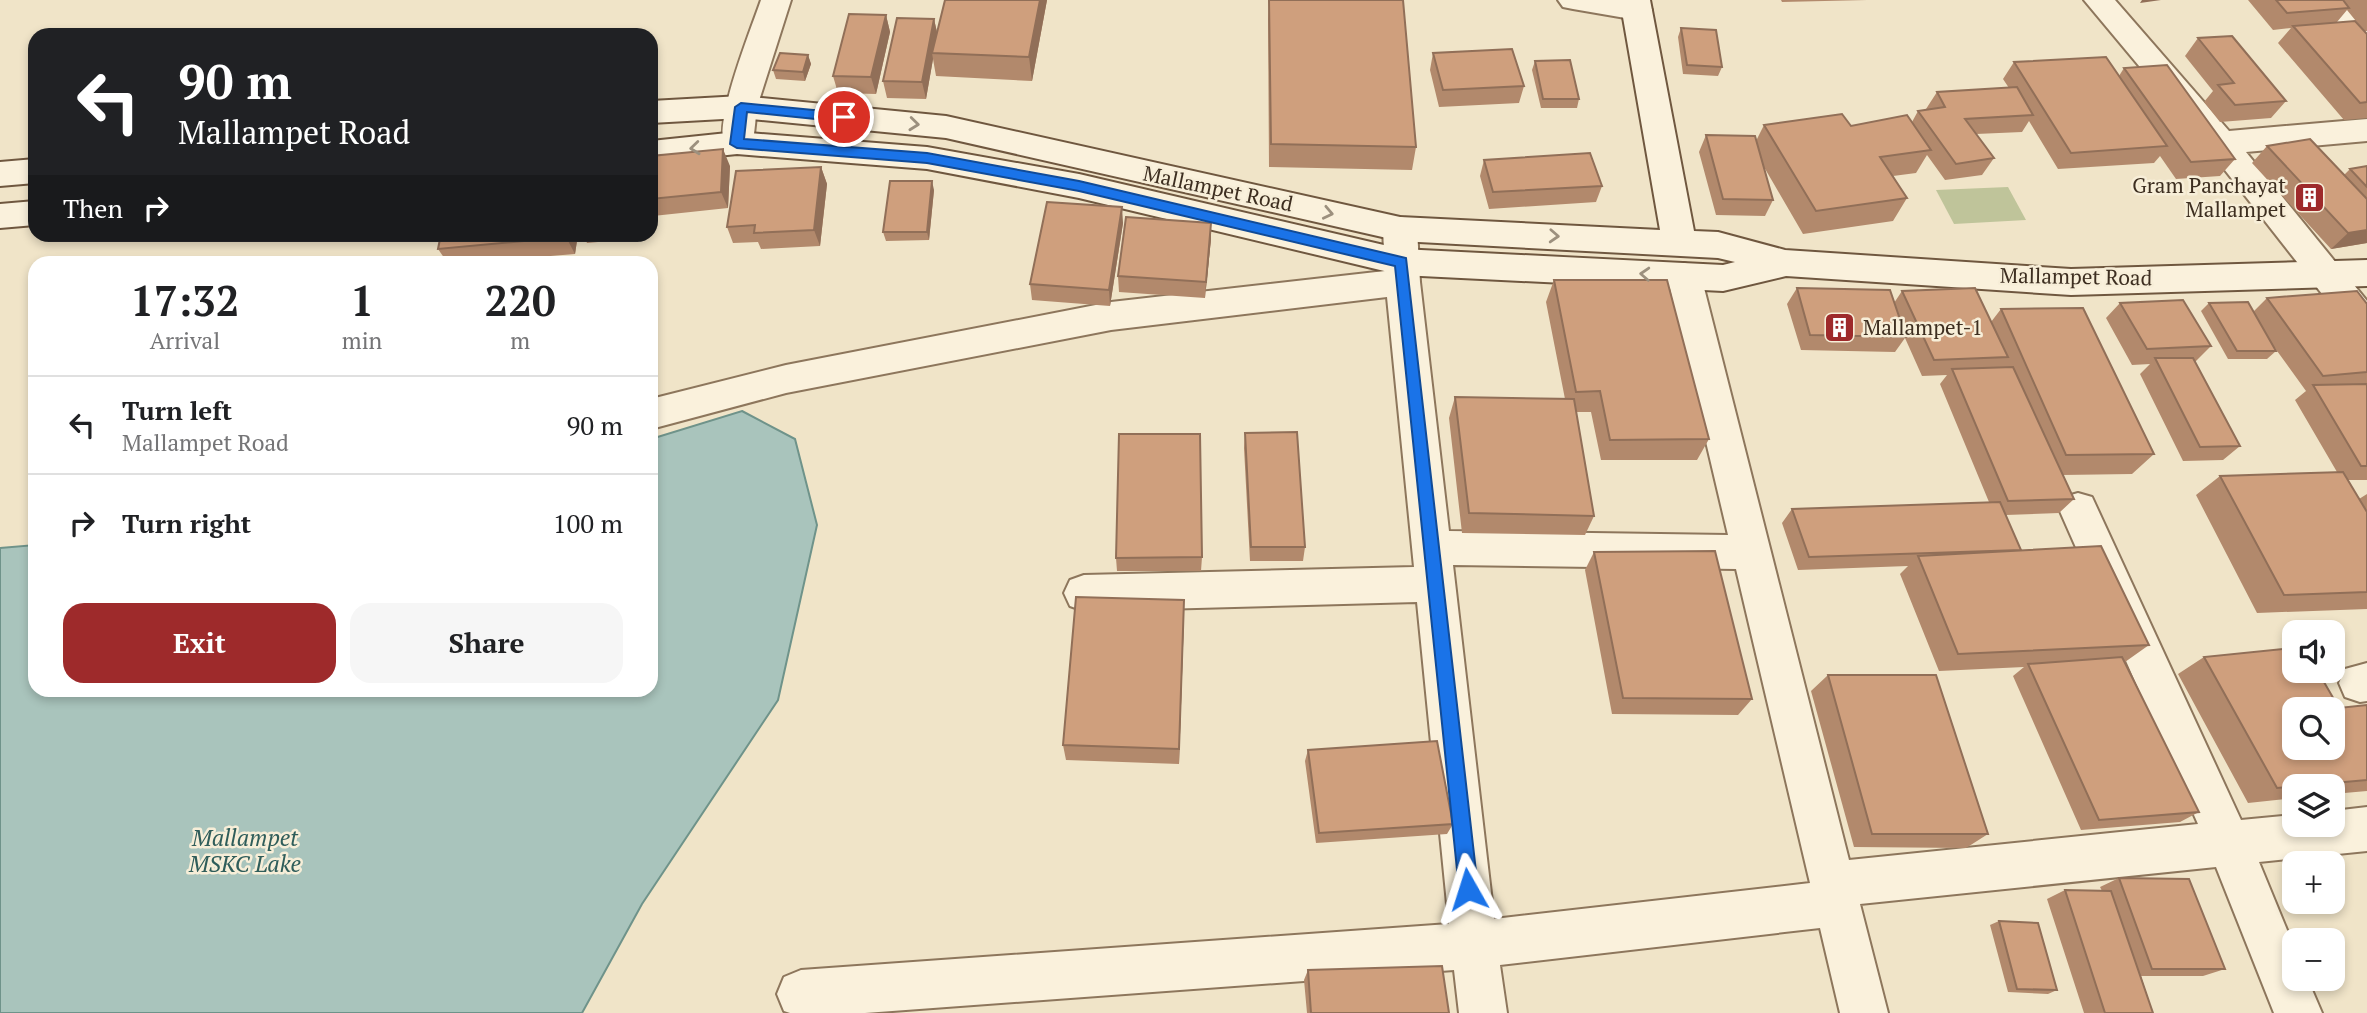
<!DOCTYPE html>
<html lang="en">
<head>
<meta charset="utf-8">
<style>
  :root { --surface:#fff; --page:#f6f6f6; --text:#202124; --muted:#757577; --line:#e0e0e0; --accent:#9e2a2b }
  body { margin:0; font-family:"PT Serif",serif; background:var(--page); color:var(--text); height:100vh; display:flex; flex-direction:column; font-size:26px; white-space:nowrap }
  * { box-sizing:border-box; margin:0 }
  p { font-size:23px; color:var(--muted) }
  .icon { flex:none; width:38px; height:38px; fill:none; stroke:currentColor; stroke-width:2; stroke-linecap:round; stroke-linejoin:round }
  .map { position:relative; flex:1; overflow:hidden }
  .drawer { position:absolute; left:28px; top:256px; width:630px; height:441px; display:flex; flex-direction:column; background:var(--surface); border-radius:21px; box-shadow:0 4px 10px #0003 }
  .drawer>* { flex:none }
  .guide { position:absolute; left:28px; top:28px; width:630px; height:214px; border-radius:21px; box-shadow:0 4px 10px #0003; background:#202124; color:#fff; overflow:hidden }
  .tools { position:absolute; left:2282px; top:620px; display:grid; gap:14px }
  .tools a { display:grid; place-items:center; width:63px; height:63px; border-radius:14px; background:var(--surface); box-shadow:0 4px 10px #0003; font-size:35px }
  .pin { position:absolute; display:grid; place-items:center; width:60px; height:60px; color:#fff; margin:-30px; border:4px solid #fff; border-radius:50%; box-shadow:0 2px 7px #0007 }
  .me { position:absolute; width:77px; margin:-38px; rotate:354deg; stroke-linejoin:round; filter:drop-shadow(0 0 5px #0008) }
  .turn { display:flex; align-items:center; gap:24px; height:147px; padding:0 35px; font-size:32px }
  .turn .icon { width:91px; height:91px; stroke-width:2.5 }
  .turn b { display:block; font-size:49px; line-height:60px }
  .then { display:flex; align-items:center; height:66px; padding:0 35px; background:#0003; gap:14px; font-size:26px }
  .eta { display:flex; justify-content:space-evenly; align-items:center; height:119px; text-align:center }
  .eta b { font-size:42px; font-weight:700; line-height:49px }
  .action { display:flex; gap:14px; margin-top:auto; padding:14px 35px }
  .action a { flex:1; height:80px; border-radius:21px; background:var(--accent); color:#fff; font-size:28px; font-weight:700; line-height:80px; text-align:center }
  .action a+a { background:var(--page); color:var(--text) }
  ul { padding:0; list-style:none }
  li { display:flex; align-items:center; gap:21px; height:98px; padding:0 35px; border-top:2px solid var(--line) }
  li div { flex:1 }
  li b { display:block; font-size:26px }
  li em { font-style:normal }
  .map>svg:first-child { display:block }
</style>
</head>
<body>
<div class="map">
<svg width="2367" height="1013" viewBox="0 0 2367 1013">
  <rect width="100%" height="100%" fill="#f0e4c8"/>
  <path fill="#bfc49a" d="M2008 187 2026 220 1954 224 1936 190Z"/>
  <path fill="#a9c4bc" stroke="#6f938a" stroke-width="2" d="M742 411 795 439 817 525 778 700 642 904 582 1013H0V548L35 545V690H651V439Z"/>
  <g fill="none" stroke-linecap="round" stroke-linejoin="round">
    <defs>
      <path id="street" d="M761 0H791L757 107 753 143 748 151 737 154 726 151C711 126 751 30 761 0Z
        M1558 0H1634L1647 3 1652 10 1647 17 1637 20 1573 9 1563 7Z
        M2084 0H2115L2229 131 2367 119V141L2246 152 2367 301V340L2355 336 2210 151Z
        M2312 0H2343L2367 30V61L2356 58Z
        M1400 217 1412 220 1417 229 1420 282 1449 531 1728 535 1667 276 1672 267 1684 263 1696 267 1701 276 1849 860 2198 824 2059 509 2064 497 2078 493 2092 497 2241 820 2294 815V824H2333V811L2367 807V851L2259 862 2294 947V978H2307L2322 1013H2274L2216 867 1860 904 1888 1013H1840L1820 928 1500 965 1507 1013H1459L1454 970 865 1013H790L784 1011 777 994 784 977 801 970 1449 924 1417 602 1084 611 1070 606 1064 593 1070 580 1084 575 1414 567 1387 297 1111 330 786 393 651 429V399L786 365 1111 302 1385 271 1383 229 1388 220ZM1453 565 1736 569 1810 883 1494 919Z
        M2367 663V701L2360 702 2345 697 2339 683 2345 669Z"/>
      <path id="secondary" d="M1620 0H1650L1694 231 1718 232 1785 250 2071 269 2367 260V286L2071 295 1786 276 1723 291 1401 275 1079 198 927 169 737 154 651 163V141L737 132 927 147 1079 174 1401 249 1723 265 1735 262 1718 258 1400 241 946 138 741 118 651 123V101L741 96 946 116 1400 217 1660 230Z
        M35 159V183L0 186V162Z
        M35 201V225L0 228V204Z"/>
    </defs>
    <use href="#street" stroke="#8d765c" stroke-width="4"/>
    <use href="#secondary" stroke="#6f573f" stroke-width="4"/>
    <use href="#street" fill="#faf1dc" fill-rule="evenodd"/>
    <use href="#secondary" fill="#faf1dc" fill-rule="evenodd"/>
  </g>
  <path fill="#b2896c" d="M945 0H1047L1032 81 936 76 933 59 926 99 887 98 883 81 934 19 937 32Z
    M1269 0 1416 147 1412 170 1269 167 1268 19Z
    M1781 0H1867L1782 2Z
    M2248 0H2367V31H2364L2347 10 2337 22 2367 34V118L2344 120 2278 43 2291 28 2273 30Z
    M886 15 890 32 876 94 838 93 833 76Z
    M1681 28 1722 67 1718 76 1683 74 1678 37Z
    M2198 38 2286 101 2271 118 2220 122 2204 102 2213 91 2185 56Z
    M1433 53 1524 86 1519 103 1439 107 1430 70Z
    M808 55 811 64 805 81 776 79 773 70Z
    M1535 61 1579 99 1577 108H1541L1532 70Z
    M2014 62 2119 76 2124 68 2235 159 2220 176 2176 179 2160 156 2154 163 2058 169 2029 121 2022 132 1976 134 1994 158 1982 175 1945 180 1927 155 1916 173 1893 176 1907 198 1893 221 1803 234 1764 167 1773 200 1765 216 1716 215 1699 152 1706 135 1756 141 1764 125 1851 126 1912 122 1918 111 1927 110 1926 109 1937 92 2009 88 2003 79Z
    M2267 146 2344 175 2350 169 2367 166V243L2331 249 2252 163Z
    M651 156 730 166 728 208 653 216 651 212Z
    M1484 160 1602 186 1596 202 1489 209 1480 176Z
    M821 167 827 184 820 246 761 249 758 242 733 243 727 227Z
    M934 190 929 240 886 241 883 232Z
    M1123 223 1110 306 1032 300 1030 284Z
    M441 234H578L575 254 478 262H447L438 249Z
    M583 234H642V238L587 243Z
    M1211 239 1205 298 1119 292 1118 276Z
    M1554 280 1709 439 1697 460H1601L1591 412H1576L1594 516 1585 535 1462 533 1449 418 1455 397 1565 399 1546 302Z
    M1797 288 1894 303 1902 291 1991 322 2001 309 2154 454 2132 474 2062 475 2074 499 2059 513 2006 515 2020 551 2149 645 2125 662 2199 812 2180 822 2081 830 2013 676 2024 667 1939 671 1900 574 1908 566 1798 570 1782 523 1792 509 1989 502 1940 384 1947 375 1922 376 1905 338 1895 352 1801 350 1787 304Z
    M2267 298 2367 304V480H2348L2359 499 2367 494V609L2257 613 2196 495 2220 476 2337 472 2295 400 2306 391 2272 344 2276 351 2267 359H2228L2201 311 2209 303 2253 312Z
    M2120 303 2211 346 2195 362 2240 446 2223 460 2183 461 2140 374 2150 364 2132 365 2106 318Z
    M1245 433 1305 547 1303 561H1250L1244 448Z
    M1594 552 1752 699 1738 715 1612 714 1585 570Z
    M1202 557 1201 571H1117L1116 558Z
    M1184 618 1179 764 1066 760 1063 745Z
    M2204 657 2339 708 2367 705V791L2333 794V786H2294V798L2248 803 2178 674Z
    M1828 675 1988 834 1966 848 1854 847 1811 691Z
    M1308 750 1453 824 1447 834 1316 843 1305 761Z
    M2119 878 2225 969 2203 976H2141L2153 1013H2084L2047 899 2065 890 2102 891 2100 887Z
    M1999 921 2057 990 2048 994 2008 992 1990 925Z
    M1308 970 1449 1013H1307L1304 980Z"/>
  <path fill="#916f58" d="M1040 0H1047L1032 81 1029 57Z
    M2142 0H2161L2140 3Z
    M886 15 890 32 876 94 871 77Z
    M934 19 938 37 932 53 933 59 926 99 922 82Z
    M808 55 811 64 805 81 803 72Z
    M723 149 730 166 728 208 721 192Z
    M821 167 827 184 820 246 814 230Z
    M932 181 934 190 929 240 927 232Z
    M1122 207 1123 223 1110 306 1109 290Z
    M1211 223V239L1205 298 1206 282Z
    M2367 230V243L2331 249 2348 233Z
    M566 234H578L575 254 566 237Z
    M1184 600V618L1179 764V749Z"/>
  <path fill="#cf9f7d" stroke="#916f58" stroke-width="2" fill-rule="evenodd" d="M945 0H1040L1029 57 932 53Z
    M1269 0H1403L1416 147 1271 144Z
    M2276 0H2343L2349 8 2287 13Z
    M849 14 886 15 871 77 833 76Z
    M897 18 934 19 922 82 883 81Z
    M2355 21 2367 34V102L2360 103 2293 26Z
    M1681 28 1716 30 1722 67 1687 65Z
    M2232 36 2286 101 2235 105 2218 85 2234 83 2198 38Z
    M1512 49 1524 86 1443 90 1433 53Z
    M780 53 808 55 803 72 773 70Z
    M2106 57 2167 146 2071 153 2014 62Z
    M1570 60 1579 99H1543L1535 61Z
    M2167 65 2235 159 2191 162 2124 68Z
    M2017 87 2033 115 1965 119 1994 158 1956 164 1918 111 1945 107 1937 92Z
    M1842 114 1851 126 1907 115 1931 150 1880 157 1907 198 1816 211 1764 125Z
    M1706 135 1755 136 1773 200 1723 199Z
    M2310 139 2367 199V230L2348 233 2267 146Z
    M723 149 721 192 651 199V156Z
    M1590 153 1602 186 1493 192 1484 160Z
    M2367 166V187L2350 169Z
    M821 167 814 230 754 233 755 225 727 227 736 171Z
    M890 181H932L927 232H883Z
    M1047 202 1122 207 1109 290 1030 284Z
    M1126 217 1211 223 1206 282 1118 276Z
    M441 234H566V237L438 249Z
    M1554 280H1667L1709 439 1610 440 1600 391 1576 392Z
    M1797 288 1890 290 1906 337 1810 335Z
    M1975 288 2008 357 1934 360 1902 291Z
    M2357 291 2367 304V372L2323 376 2267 298Z
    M2183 300 2211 346 2147 349 2120 303Z
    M2248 302 2276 351H2237L2209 303Z
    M2083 308 2154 454 2066 455 2001 309Z
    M2155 358H2193L2240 446 2200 447Z
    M2013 367 2074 499 2008 501 1952 369Z
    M2367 384V466H2361L2313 385Z
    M1455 397 1574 399 1594 516 1469 513Z
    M1297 432 1305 547H1251L1245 433Z
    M1119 434H1200L1202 557 1116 558Z
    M2343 472 2367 512V592L2284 595 2220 476Z
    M2000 502 2021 550 1809 557 1792 509Z
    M2101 546 2149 645 1958 654 1918 556Z
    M1715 551 1752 699 1623 698 1594 552Z
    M1076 597 1184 600 1179 749 1063 745Z
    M2294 648V670H2317L2339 708 2367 705V780L2277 788 2204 657ZM2294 709H2333V747H2294Z
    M2122 657 2199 812 2099 820 2028 664Z
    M1828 675H1936L1988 834H1872Z
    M1437 741 1453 824 1319 833 1308 750Z
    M2119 878 2189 879 2225 969H2152Z
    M2065 890 2111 891 2153 1013H2105Z
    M1999 921 2038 923 2057 990 2017 989Z
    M1442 966 1449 1013H1311L1308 970Z"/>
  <defs><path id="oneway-chevron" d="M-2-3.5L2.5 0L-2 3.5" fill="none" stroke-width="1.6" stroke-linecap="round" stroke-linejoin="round" transform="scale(1.75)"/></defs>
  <g stroke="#9c907e">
    <use href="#oneway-chevron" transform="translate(914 124) rotate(6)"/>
    <use href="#oneway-chevron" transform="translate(695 148) rotate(174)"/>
    <use href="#oneway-chevron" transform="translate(1328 213) rotate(12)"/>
    <use href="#oneway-chevron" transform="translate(1554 236) rotate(3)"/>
    <use href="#oneway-chevron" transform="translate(1645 274) rotate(-177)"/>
  </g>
  <path fill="#1a73e8" stroke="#114b97" stroke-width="2" d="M741 103 844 113 850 117 844 122 747 112 744 139 927 153 1079 181 1406 258 1478 889 1475 896 1468 899 1462 896 1459 889 1395 266 1079 191 927 163 737 148 730 144 735 107Z"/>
  <defs>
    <symbol id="building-square" viewBox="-11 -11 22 22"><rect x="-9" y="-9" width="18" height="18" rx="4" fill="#9e2a2b" stroke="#f7eed8"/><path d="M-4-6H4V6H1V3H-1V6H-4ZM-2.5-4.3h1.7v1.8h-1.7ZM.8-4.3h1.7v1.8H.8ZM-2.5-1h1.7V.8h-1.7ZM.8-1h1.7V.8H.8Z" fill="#fff"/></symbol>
  </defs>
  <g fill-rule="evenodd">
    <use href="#building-square" x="2292" y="180" width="35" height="35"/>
    <use href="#building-square" x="1822" y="310" width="35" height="35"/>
  </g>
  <g text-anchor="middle" stroke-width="5" stroke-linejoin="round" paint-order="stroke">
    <g font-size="21" fill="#3d2e20" stroke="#f7eed8" text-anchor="end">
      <text x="2286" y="193">Gram Panchayat<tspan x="2286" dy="24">Mallampet</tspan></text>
      <text x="1863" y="335" text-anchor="start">Mallampet-1</text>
    </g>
    <g font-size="21" fill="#3d2e20" stroke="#f7eed8">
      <text transform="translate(1218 189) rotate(12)" y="7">Mallampet Road</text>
      <text transform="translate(2076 277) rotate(1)" y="7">Mallampet Road</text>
    </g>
    <g font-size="23" font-style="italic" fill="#2f5d5a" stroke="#f7eed8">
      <text x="245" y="846">Mallampet<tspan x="245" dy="26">MSKC Lake</tspan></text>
    </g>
  </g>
</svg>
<div class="tools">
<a><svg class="icon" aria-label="sound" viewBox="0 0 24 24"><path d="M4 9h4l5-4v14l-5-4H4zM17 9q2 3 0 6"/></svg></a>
<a><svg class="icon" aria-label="search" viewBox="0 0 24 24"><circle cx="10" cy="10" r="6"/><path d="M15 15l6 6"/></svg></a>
<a><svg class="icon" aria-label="layers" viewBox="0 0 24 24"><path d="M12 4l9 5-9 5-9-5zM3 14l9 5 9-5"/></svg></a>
<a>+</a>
<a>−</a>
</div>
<div class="pin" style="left:844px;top:117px;background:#d93025"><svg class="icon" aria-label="arrive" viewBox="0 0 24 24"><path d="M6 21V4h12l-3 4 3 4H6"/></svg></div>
<svg class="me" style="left:1468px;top:889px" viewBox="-20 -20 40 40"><path d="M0-17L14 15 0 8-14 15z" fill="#1a73e8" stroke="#fff" stroke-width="4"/></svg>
<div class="guide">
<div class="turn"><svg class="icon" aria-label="left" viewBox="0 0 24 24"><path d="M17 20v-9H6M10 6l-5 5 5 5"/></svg><div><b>90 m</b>Mallampet Road</div></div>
<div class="then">Then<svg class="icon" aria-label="right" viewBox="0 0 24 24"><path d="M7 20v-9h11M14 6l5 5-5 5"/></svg></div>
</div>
<section class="drawer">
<div class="eta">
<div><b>17:32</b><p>Arrival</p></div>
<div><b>1</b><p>min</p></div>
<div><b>220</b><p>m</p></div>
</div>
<ul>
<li><svg class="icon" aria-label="left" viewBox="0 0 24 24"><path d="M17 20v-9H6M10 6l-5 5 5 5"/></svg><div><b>Turn left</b><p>Mallampet Road</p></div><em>90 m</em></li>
<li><svg class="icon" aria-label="right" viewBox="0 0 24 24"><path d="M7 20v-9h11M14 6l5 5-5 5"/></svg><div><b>Turn right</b></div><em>100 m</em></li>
</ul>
<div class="action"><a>Exit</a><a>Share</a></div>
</section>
</div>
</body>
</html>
